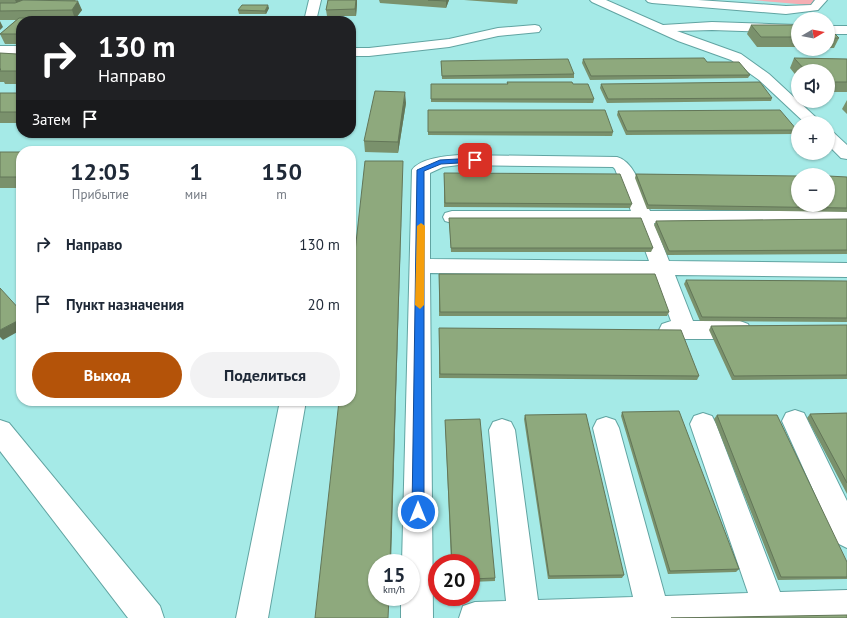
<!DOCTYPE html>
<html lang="ru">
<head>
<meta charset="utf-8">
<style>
  :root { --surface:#fff; --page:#f2f2f3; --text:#1f2937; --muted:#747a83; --accent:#b45309 }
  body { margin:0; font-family:"PT Sans",sans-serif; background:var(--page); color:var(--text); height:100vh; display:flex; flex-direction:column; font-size:15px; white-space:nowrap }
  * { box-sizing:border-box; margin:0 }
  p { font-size:13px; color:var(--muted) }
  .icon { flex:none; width:22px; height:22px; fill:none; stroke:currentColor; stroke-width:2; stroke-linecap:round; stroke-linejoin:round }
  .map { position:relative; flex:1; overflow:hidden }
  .details { position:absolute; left:16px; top:146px; width:340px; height:260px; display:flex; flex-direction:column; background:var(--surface); border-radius:16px; box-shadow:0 1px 3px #0004 }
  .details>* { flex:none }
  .guide { position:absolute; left:16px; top:16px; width:340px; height:122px; border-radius:16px; box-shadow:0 1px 3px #0004; background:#202124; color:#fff; overflow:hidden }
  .needle { width:26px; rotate:80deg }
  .buttons { position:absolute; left:791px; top:12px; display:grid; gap:8px }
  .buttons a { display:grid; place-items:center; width:44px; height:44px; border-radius:50%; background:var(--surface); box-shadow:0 1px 3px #0004; font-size:20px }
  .speed { position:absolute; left:368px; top:554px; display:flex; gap:8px; font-size:20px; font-weight:700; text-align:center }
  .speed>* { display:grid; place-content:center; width:52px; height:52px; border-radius:50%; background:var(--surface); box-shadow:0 1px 3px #0004; line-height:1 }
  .speed small { font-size:10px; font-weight:400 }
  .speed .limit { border:6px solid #d22; background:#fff; color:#111 }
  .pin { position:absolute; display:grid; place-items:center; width:34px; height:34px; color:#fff; margin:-17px; border-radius:8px; box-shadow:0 2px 6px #0006 }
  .me { position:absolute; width:44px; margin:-22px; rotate:0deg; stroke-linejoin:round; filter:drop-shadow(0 0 3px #0008) }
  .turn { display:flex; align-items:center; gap:14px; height:84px; padding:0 16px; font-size:18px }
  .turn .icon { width:52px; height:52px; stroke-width:2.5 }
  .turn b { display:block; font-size:28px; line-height:34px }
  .then { display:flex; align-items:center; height:38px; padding:0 16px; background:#0003; gap:8px; font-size:15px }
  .eta { display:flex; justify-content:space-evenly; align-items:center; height:68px; text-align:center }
  .eta b { font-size:24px; font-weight:800; line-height:28px }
  .button { display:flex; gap:8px; margin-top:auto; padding:8px 16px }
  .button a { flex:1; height:46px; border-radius:24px; background:var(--accent); color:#fff; font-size:16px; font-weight:800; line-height:46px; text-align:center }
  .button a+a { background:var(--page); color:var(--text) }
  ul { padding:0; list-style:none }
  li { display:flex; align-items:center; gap:12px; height:60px; padding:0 16px }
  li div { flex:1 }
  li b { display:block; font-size:15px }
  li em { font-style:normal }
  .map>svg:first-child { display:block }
</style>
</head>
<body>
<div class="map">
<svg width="847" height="618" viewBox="0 0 847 618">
  <rect width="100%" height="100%" fill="#a5eae7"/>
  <path fill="#f5aeb4" d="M751 0H818L821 6Z"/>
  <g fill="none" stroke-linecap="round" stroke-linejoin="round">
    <defs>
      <path id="minor" d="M309 0H321L316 21H304Z
        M590 0H606L663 25 712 22 798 25V33L712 30 677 31 741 54 769 74 822 123H805L759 80 731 60 678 41 592 2Z
        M646 0H698L786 6 811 5 815 0H827L818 10 786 14 652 3 648 2Z
        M535 25 539 26 541 29 539 32 498 36 449 47 369 56H351V48H369L449 39 498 28Z
        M828 26H847V34H828Z
        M0 46H21V54H0Z
        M828 131 834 133 847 145V159L841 158 828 145Z
        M459 155 617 157C636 162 643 194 650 211H847V223H654L669 261 847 263V277L675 275 693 321H740L748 324 751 330 748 336 740 339H670L662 336 659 330 662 324 671 321 654 275 430 273 433 618H401V597H411V563H402L412 170C420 158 446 156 459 155ZM459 165 613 167 615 169 631 211H452L445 213 443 217 445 221 452 223H635L649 261 430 259V173L443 167Z
        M280 401H306L268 618H236Z
        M795 410 804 413 847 501V548L837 543 782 421 786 413Z
        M703 413 712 416 716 424 780 592 847 590V618H459L463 606 475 602 506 601 489 430 493 422 502 419 511 422 515 430 538 600 633 597 593 428 597 420 606 417 615 420 619 428 665 596 748 593 690 424 694 416Z
        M0 420 9 423 160 606 164 618H128L0 451Z"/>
    </defs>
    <use href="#minor" stroke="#61a4a2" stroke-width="2"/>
    <use href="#minor" fill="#fff" fill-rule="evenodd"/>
  </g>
  <path fill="#7a916c" d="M0 0H23L22 1 76 0 75 1 82 10 76 18H152V21H21V44H5L0 34 16 20H0Z
    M328 0H357V4L356 16H327L326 10Z
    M379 0H449L446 8 380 3Z
    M464 0H518L517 4Z
    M269 8 266 14H239L238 10Z
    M751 25H798V47H757L747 34Z
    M828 27 839 38 834 48H828Z
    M21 52V84H5L4 82H0V53L17 54Z
    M794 58 847 59V92H828V71H798V78L790 68Z
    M583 59 707 62 750 75 748 78 590 80 582 63Z
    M441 61 574 74V78L442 79Z
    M507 82 573 84 594 99 593 103 431 102V84H507Z
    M601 84 772 98 771 101 607 103 600 88Z
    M0 93H21V123H0Z
    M847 100V114L842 109Z
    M406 103 398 153 365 152 364 141Z
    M428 110 613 132 612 136 428 135Z
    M618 111 797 130 795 134 626 135 617 115Z
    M0 152H21V188H0Z
    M444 173 632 204 630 208 444 207Z
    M636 174 847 177V212L647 209 635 178Z
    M449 218 653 248 651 252H451Z
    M847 219V254L667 255 654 225 656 221Z
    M439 274 669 312 667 316H439Z
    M686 280 847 281V322L700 321 684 284Z
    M847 325V379L732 380 709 330 711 326Z
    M439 328 699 376 697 380 439 378Z
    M622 412 739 569 736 572 668 574 621 416Z
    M847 413V494L807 418 810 414Z
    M525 415 624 575 622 578 548 579 524 419Z
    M717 415 847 562V579L778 580 714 419Z
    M445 420 495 578V581L471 582V563H451Z"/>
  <path fill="#637658" d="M15 0H23L17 4Z
    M356 0H357V4L356 16 355 9Z
    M447 0H449L446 8V1Z
    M78 1 82 10 75 19 72 10Z
    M268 5 269 8 266 14 265 11Z
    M0 21 3 27 0 30Z
    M405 92 406 103 398 153V142Z
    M403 165 391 563H390Z
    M21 319V330L3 340 0 337V330Z"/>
  <path fill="#8ea97d" stroke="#637658" d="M23 0 78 1 72 10 0 11V3H15Z
    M328 0H356L355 9 326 10Z
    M428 0H447L446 1Z
    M242 5H268L265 11 238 10Z
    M19 18H152L149 21H21V34H0Z
    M751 25H798V37H761Z
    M828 27 839 38H828Z
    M19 52H21V71H0V70L1 69H0V53L17 54Z
    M704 58 707 62H739L750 75 591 76 583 59Z
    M794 58 847 59V82H828V71H806Z
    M568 59 574 74 442 76 441 61Z
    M507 82H572L573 84H588L594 99H431V84H508Z
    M760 82 772 98 608 99 601 84Z
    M375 91 405 92 398 142 364 141Z
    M0 93H21V112H0Z
    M428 110H605L613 132H428Z
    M780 110 797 130 627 131 618 111Z
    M299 147 298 151H52L54 148Z
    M0 152H21V177H0Z
    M365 161H403L390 563H377V597H389L388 618H315L339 401H351V288Z
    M444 173 620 174 632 204 445 203Z
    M636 174 798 176V205H828V176L847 177V208L648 205Z
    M449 218H641L653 248H451Z
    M847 219V250L669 251 656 221Z
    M439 274H655L669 312H440Z
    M686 280 847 281V318L702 317Z
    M0 288 21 311V319L0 330Z
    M847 325V375L734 376 711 326Z
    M439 328 681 330 699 376 440 374Z
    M679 411 739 569 670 571 622 412Z
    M847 413V483L810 414Z
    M586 414 624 575 549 576 525 415Z
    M717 415H777L847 562V577H781Z
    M480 419 495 578 471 579V563H452L445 420Z
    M847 615V618H671Z"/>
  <path fill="#1a73e8" stroke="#114b97" d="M475 158 478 160 477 162 441 164 424 171V512L423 516 418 518 414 516 412 512 417 170 440 160Z"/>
  <path fill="#f59e0b" d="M421 223 425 226 424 305 420 309 415 305 417 226Z"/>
</svg>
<div class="buttons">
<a><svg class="needle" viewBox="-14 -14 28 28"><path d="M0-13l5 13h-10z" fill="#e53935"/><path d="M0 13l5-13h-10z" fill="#747a83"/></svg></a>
<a><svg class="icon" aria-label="sound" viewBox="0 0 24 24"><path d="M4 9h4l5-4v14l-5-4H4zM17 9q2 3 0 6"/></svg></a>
<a>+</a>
<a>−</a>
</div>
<div class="speed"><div>15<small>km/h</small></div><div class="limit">20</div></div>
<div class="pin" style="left:475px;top:160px;background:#d93025"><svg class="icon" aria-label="arrive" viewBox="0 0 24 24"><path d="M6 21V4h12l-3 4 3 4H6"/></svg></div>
<svg class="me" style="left:418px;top:512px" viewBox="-20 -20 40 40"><circle r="17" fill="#1a73e8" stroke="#fff" stroke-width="3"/><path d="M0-11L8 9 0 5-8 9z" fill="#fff"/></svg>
<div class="guide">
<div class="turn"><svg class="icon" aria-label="right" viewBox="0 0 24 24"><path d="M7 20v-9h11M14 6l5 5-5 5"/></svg><div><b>130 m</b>Направо</div></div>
<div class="then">Затем<svg class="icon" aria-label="arrive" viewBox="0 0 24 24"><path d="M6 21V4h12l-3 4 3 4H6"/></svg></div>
</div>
<section class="details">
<div class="eta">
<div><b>12:05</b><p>Прибытие</p></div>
<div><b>1</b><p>мин</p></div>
<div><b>150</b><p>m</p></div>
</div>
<ul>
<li><svg class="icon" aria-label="right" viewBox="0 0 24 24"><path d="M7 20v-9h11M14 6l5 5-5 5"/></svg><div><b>Направо</b></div><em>130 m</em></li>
<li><svg class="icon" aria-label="arrive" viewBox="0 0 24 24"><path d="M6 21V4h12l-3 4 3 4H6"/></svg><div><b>Пункт назначения</b></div><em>20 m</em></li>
</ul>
<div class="button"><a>Выход</a><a>Поделиться</a></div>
</section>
</div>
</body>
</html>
